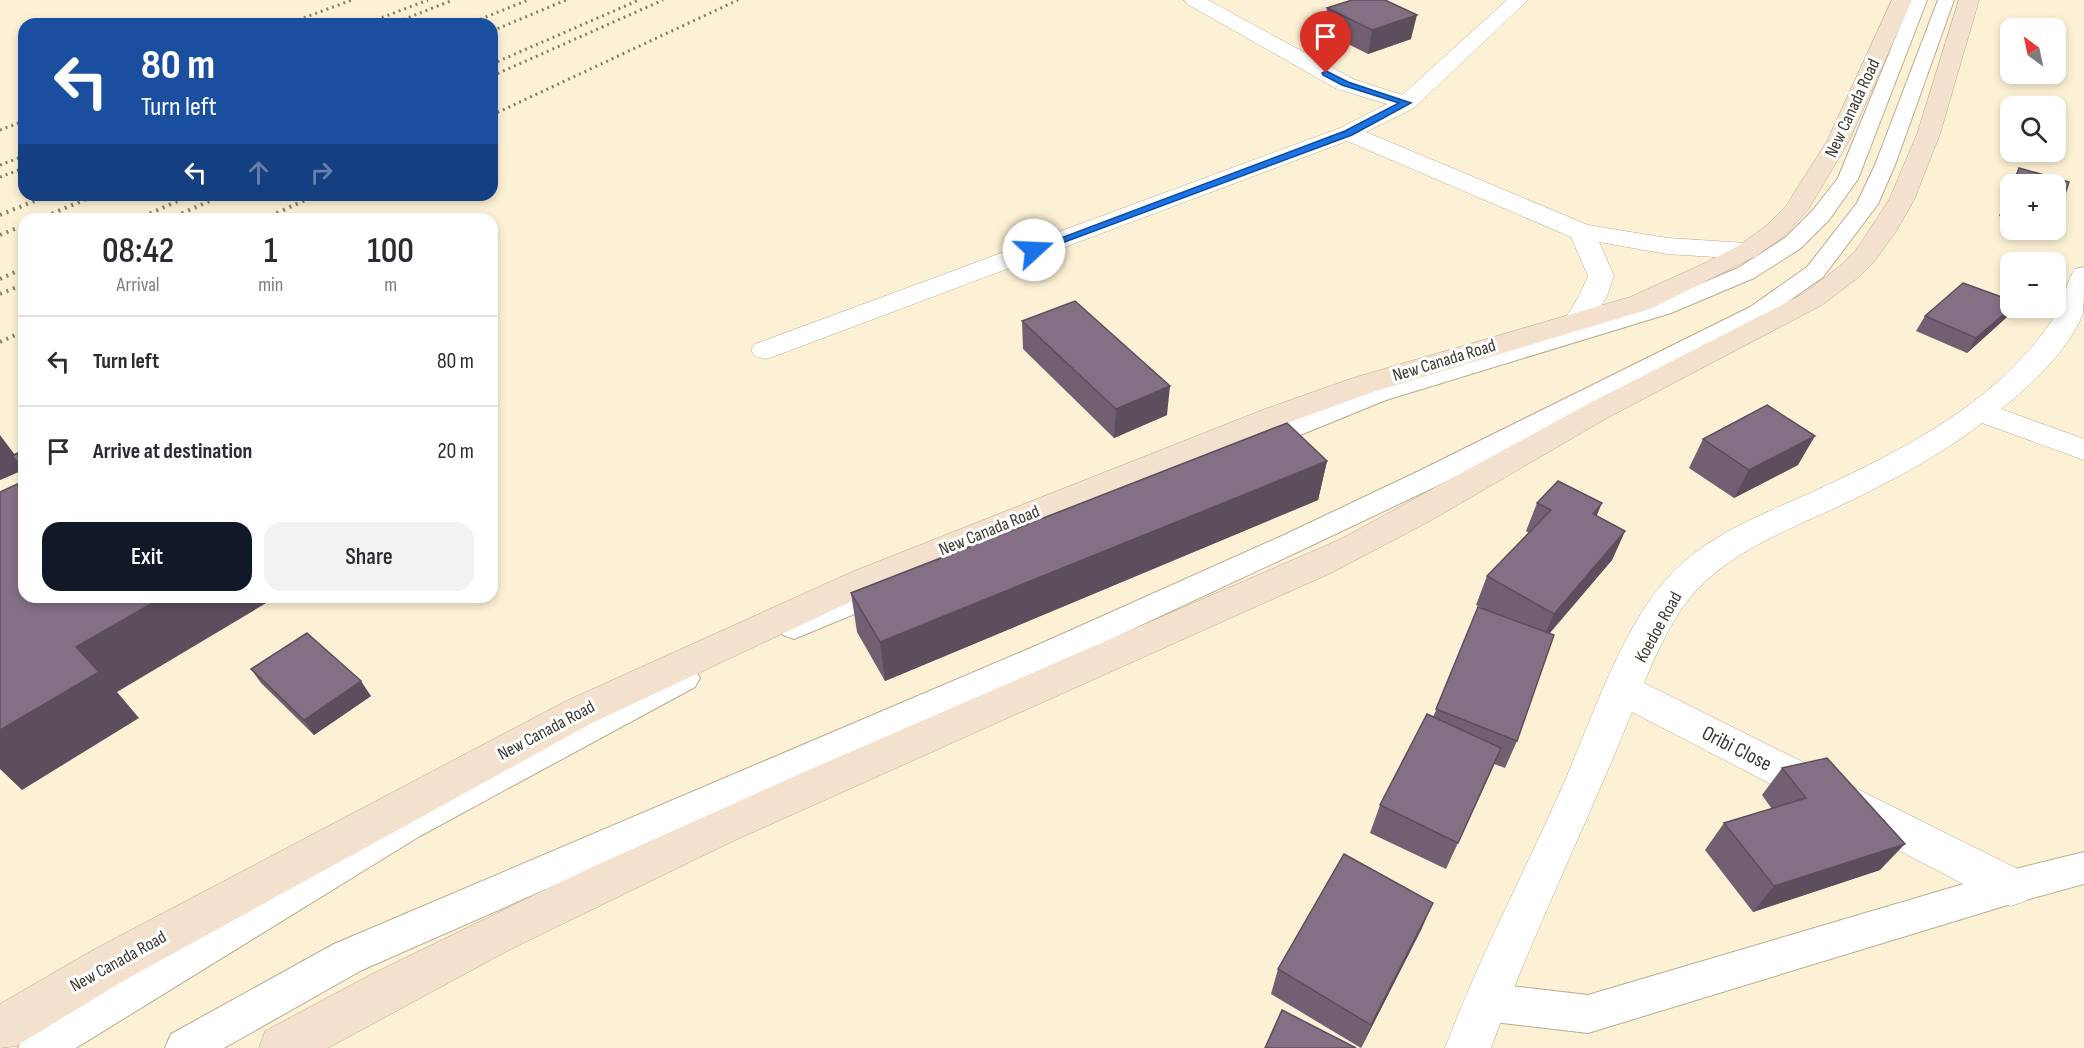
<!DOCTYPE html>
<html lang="en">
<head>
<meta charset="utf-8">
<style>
  :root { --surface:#fff; --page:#f2f2f3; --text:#2b2b33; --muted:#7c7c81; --line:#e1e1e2; --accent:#111827 }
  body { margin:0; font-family:"Sofia Sans Condensed",sans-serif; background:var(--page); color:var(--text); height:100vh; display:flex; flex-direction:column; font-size:22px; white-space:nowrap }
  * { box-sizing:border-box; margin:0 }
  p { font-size:20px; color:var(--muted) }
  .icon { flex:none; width:33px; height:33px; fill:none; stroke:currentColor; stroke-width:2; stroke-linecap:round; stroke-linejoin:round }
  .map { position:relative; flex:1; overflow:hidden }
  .side { position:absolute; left:18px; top:213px; width:480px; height:390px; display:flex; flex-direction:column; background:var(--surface); border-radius:18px; box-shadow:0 3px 9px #0003 }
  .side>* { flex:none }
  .hud { position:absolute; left:18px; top:18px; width:480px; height:183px; border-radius:18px; box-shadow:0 3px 9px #0003; background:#1a4fa0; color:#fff; overflow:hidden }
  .needle { width:39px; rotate:327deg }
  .fabs { position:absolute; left:2000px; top:18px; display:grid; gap:12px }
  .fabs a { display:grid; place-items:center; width:66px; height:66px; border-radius:12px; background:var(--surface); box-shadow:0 3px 9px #0003; font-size:30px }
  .pin { position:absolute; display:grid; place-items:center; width:51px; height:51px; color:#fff; margin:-62px -26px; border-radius:50% 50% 50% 0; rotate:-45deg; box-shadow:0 0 6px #0007 }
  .pin .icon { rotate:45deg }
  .me { position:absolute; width:66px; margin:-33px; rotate:70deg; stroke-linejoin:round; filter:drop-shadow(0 0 4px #0008) }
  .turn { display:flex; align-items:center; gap:21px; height:126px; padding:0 24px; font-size:27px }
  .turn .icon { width:78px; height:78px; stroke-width:2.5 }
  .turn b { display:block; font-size:42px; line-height:51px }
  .lanes { display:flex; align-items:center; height:57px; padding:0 24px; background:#0003; justify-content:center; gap:30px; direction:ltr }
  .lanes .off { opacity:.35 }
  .eta { display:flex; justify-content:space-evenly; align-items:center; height:102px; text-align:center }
  .eta b { font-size:36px; font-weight:600; line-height:42px }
  .cta { display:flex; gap:12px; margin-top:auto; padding:12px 24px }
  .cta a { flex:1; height:69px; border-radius:18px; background:var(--accent); color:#fff; font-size:24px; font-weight:600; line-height:69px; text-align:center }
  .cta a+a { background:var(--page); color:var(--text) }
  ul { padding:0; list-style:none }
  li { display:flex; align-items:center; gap:18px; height:90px; padding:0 24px; border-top:2px solid var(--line) }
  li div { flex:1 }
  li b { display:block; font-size:22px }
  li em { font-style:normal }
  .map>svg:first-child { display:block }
</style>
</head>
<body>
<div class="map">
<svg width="2084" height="1048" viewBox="0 0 2084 1048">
  <rect width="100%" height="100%" fill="#fdf1d5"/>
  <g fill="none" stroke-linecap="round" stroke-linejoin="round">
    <defs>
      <path id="service" d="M1911 0H1927L1858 179 1829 220 1801 248 1754 278 1671 313 1386 400 1266 449 1257 452 1248 449 1244 443 1248 437 1368 388 1655 303 1738 268 1785 238 1813 210 1838 178Z
        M1938 0H1954L1895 165 1878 204 1823 277 1766 317 1441 484 1304 549 1062 662 362 970 224 1048H165L171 1034 334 944 1040 644 1284 535 1421 470 1750 307 1807 267 1857 203 1875 165Z
        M887 577 898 580 902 588 898 596 794 639 783 635 779 627 783 619Z
        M684 665 695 669 700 678 695 687 420 836 76 1048H18L24 1034 396 814Z
        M2084 852V884L2011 904 1588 1033 1485 1021 1471 1016 1465 1002 1471 988 1485 983 1588 995 2011 870Z"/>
      <path id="minor" d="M1184 0H1208L1353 79 1402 95 1507 0H1528L1414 108 1366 132 1588 225 1667 238 1747 243 1756 246 1760 251 1756 256 1747 259 1667 254 1599 242 1614 276 1607 296 1587 328 1577 330 1567 328 1563 322 1579 296 1588 276 1571 237 1347 141 775 356 765 359 755 356 751 350 755 344 1340 128 1387 104 1337 89 1187 4Z
        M2084 267C2084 280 2084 302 2083 314 2068 350 2032 385 2001 409L2084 439V460L1982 423C1942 454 1897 478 1852 500 1797 527 1729 549 1689 599 1670 623 1656 654 1644 683L2026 873 2032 887 2026 901 2011 906 1996 901 1632 712C1587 824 1532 934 1491 1048H1445C1478 961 1521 879 1559 794 1591 724 1623 616 1681 564 1718 531 1766 513 1810 493 1882 460 1962 421 2018 362 2033 346 2049 328 2059 308 2065 295 2067 281 2075 269Z"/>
      <path id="secondary" d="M1892 0H1912L1849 141 1808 210 1784 236 1756 256 1650 309 1373 392 1287 423 878 589 592 723 125 980 16 1046 0 1048V1004L93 950 566 701 854 571 1265 409 1353 378 1630 297 1705 263 1738 246 1766 226 1786 206 1827 141Z
        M1959 0H1979L1940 134 1914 200 1897 230 1874 262 1859 277 1822 305 1607 418 1430 521 1331 573 729 843 511 949 328 1048H259L265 1031 372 974 590 868 811 769 1341 539 1586 405 1803 294 1840 266 1856 250 1889 200 1917 134Z"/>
    </defs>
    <use href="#service" stroke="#b7ac92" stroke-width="2"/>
    <use href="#minor" stroke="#b7ac92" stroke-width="1"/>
    <use href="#secondary" stroke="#b7ac92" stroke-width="1"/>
    <use href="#service" fill="#fff" fill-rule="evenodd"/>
    <use href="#minor" fill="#fff" fill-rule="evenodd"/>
    <use href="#secondary" fill="#f3e1ce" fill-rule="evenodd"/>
    <path stroke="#877f6e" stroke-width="3" stroke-dasharray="2 4" stroke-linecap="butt" d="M287 24 352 0
      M365 24 428 0
      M392 24 453 0
      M469 24 528 0
      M492 31 566 0
      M492 64 639 0
      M492 76 663 0
      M492 115 738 0
      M0 130 24 121
      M0 165 24 156
      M0 177 24 168"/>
    <path stroke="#877f6e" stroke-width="4" stroke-dasharray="2 5" stroke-linecap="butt" d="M0 215 49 195
      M39 219 96 195
      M137 219 192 195
      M169 219 223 195
      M264 219 316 195
      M0 235 24 225
      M0 279 24 268
      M0 294 24 284
      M0 342 24 331"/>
  </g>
  <path fill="#726072" d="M1327 8 1411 39 1368 54 1324 32Z
    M2019 168 2069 182 2058 215 2055 220V184H2010Z
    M2010 185V219L1999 216Z
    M2013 308 2007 317 1967 353 1916 331 1925 316Z
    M1022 321 1167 415 1114 438 1023 349Z
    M1703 439 1798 465 1734 498 1689 468Z
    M24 450V472L23 470 0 480 14 454Z
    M1327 461 1318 500 885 681 857 632 851 593Z
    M1537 503 1597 516 1625 531 1612 560 1550 633 1517 741 1505 768 1494 764 1446 869 1370 833 1380 805 1433 717 1482 608 1476 605 1487 576 1529 533 1526 531Z
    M251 669 371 696 314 735 261 683Z
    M1782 768 1880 870 1753 912 1705 850 1724 823 1772 809 1762 795Z
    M1422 928 1361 1048 1271 994 1278 969Z"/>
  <path fill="#5c4e5d" d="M1417 15 1411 39 1368 54 1372 30Z
    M2011 308H2013L2007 317 1967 353 1976 338Z
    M1170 386 1167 415 1114 438 1116 409Z
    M0 435 24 467 12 456 23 470 0 480Z
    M1815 436 1798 465 1734 498 1749 470Z
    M1327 461 1318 500 885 681 880 642Z
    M1602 503 1590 532 1593 514Z
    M1625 531 1612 560 1541 643 1554 614Z
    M163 597H271L273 599 117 692 139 718 22 790 0 769V730L76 647Z
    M361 681 371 696 314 735 304 720Z
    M1501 748 1489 776 1446 869 1458 843Z
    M1905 844 1880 870 1753 912 1774 886Z
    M1433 903 1422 928 1361 1048 1371 1025Z"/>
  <path fill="#847085" stroke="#5c4e5d" stroke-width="1.5" d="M1352 0H1385L1417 15 1372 30 1327 8Z
    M2019 168 2069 182 2058 215H2055V184H2014Z
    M1963 283 2010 300V308H2011L1976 338 1925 316Z
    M1075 301 1170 386 1116 409 1022 321Z
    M1767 405 1815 436 1749 470 1703 439Z
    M1287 423 1327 461 880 642 851 593Z
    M24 450V469L12 456Z
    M24 481V597H163L76 647 99 672 0 730V492Z
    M1558 481 1602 503 1593 514 1625 531 1554 614 1487 576 1551 510 1537 503Z
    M1478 607 1554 635 1517 741 1436 709Z
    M307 633 361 681 304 720 251 669Z
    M1427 714 1501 748 1458 843 1380 805Z
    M1827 758 1905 844 1774 886 1724 823 1806 798 1782 768Z
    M1344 854 1433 903 1371 1025 1278 969Z
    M1282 1010 1356 1048H1265Z"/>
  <path fill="#1a73e8" stroke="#114b97" stroke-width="1.5" d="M1326 71 1348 82 1411 103 1352 135 1038 252 1029 250 1345 131 1399 103 1342 85 1323 75 1322 73Z"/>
  <g text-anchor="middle" stroke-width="6" stroke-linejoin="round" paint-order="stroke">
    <g font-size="18" fill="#3e392f" stroke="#fff">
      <text transform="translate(1852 108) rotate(-65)" y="6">New Canada Road</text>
      <text transform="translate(1444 360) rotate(-17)" y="6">New Canada Road</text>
      <text transform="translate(989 530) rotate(-22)" y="6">New Canada Road</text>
      <text transform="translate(1658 627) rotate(-61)" y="6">Koedoe Road</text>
      <text transform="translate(546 730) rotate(-28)" y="6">New Canada Road</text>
      <text transform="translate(118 961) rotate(-29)" y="6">New Canada Road</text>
    </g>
    <g font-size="21" fill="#3e392f" stroke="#fff">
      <text transform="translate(1737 748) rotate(27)" y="7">Oribi Close</text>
    </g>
  </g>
</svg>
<div class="fabs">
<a><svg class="needle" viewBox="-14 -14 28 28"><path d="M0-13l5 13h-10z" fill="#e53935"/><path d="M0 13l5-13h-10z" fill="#7c7c81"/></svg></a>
<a><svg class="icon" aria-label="search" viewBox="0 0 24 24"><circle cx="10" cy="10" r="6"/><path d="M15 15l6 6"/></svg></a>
<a>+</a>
<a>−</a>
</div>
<div class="pin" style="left:1326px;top:73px;background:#d93025"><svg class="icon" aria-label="arrive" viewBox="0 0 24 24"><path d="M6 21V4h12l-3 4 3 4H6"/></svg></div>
<svg class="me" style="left:1034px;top:250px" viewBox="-20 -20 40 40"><circle r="19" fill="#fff"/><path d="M0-13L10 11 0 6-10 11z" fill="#1a73e8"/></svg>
<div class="hud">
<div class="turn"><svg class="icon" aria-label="left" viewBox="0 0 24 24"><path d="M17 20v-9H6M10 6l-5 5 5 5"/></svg><div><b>80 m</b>Turn left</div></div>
<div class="lanes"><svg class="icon" aria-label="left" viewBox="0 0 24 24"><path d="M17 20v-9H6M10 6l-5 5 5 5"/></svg><svg class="icon off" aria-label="ahead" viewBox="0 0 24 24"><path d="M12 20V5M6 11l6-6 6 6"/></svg><svg class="icon off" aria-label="right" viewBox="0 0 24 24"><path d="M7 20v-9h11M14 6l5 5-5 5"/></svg></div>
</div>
<section class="side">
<div class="eta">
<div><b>08:42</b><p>Arrival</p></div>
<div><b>1</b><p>min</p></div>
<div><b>100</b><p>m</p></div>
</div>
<ul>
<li><svg class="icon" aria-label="left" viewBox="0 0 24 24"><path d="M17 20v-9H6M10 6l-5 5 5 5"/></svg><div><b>Turn left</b></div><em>80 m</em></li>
<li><svg class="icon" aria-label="arrive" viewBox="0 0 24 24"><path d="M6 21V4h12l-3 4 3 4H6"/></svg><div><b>Arrive at destination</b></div><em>20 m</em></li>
</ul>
<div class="cta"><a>Exit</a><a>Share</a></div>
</section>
</div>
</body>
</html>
